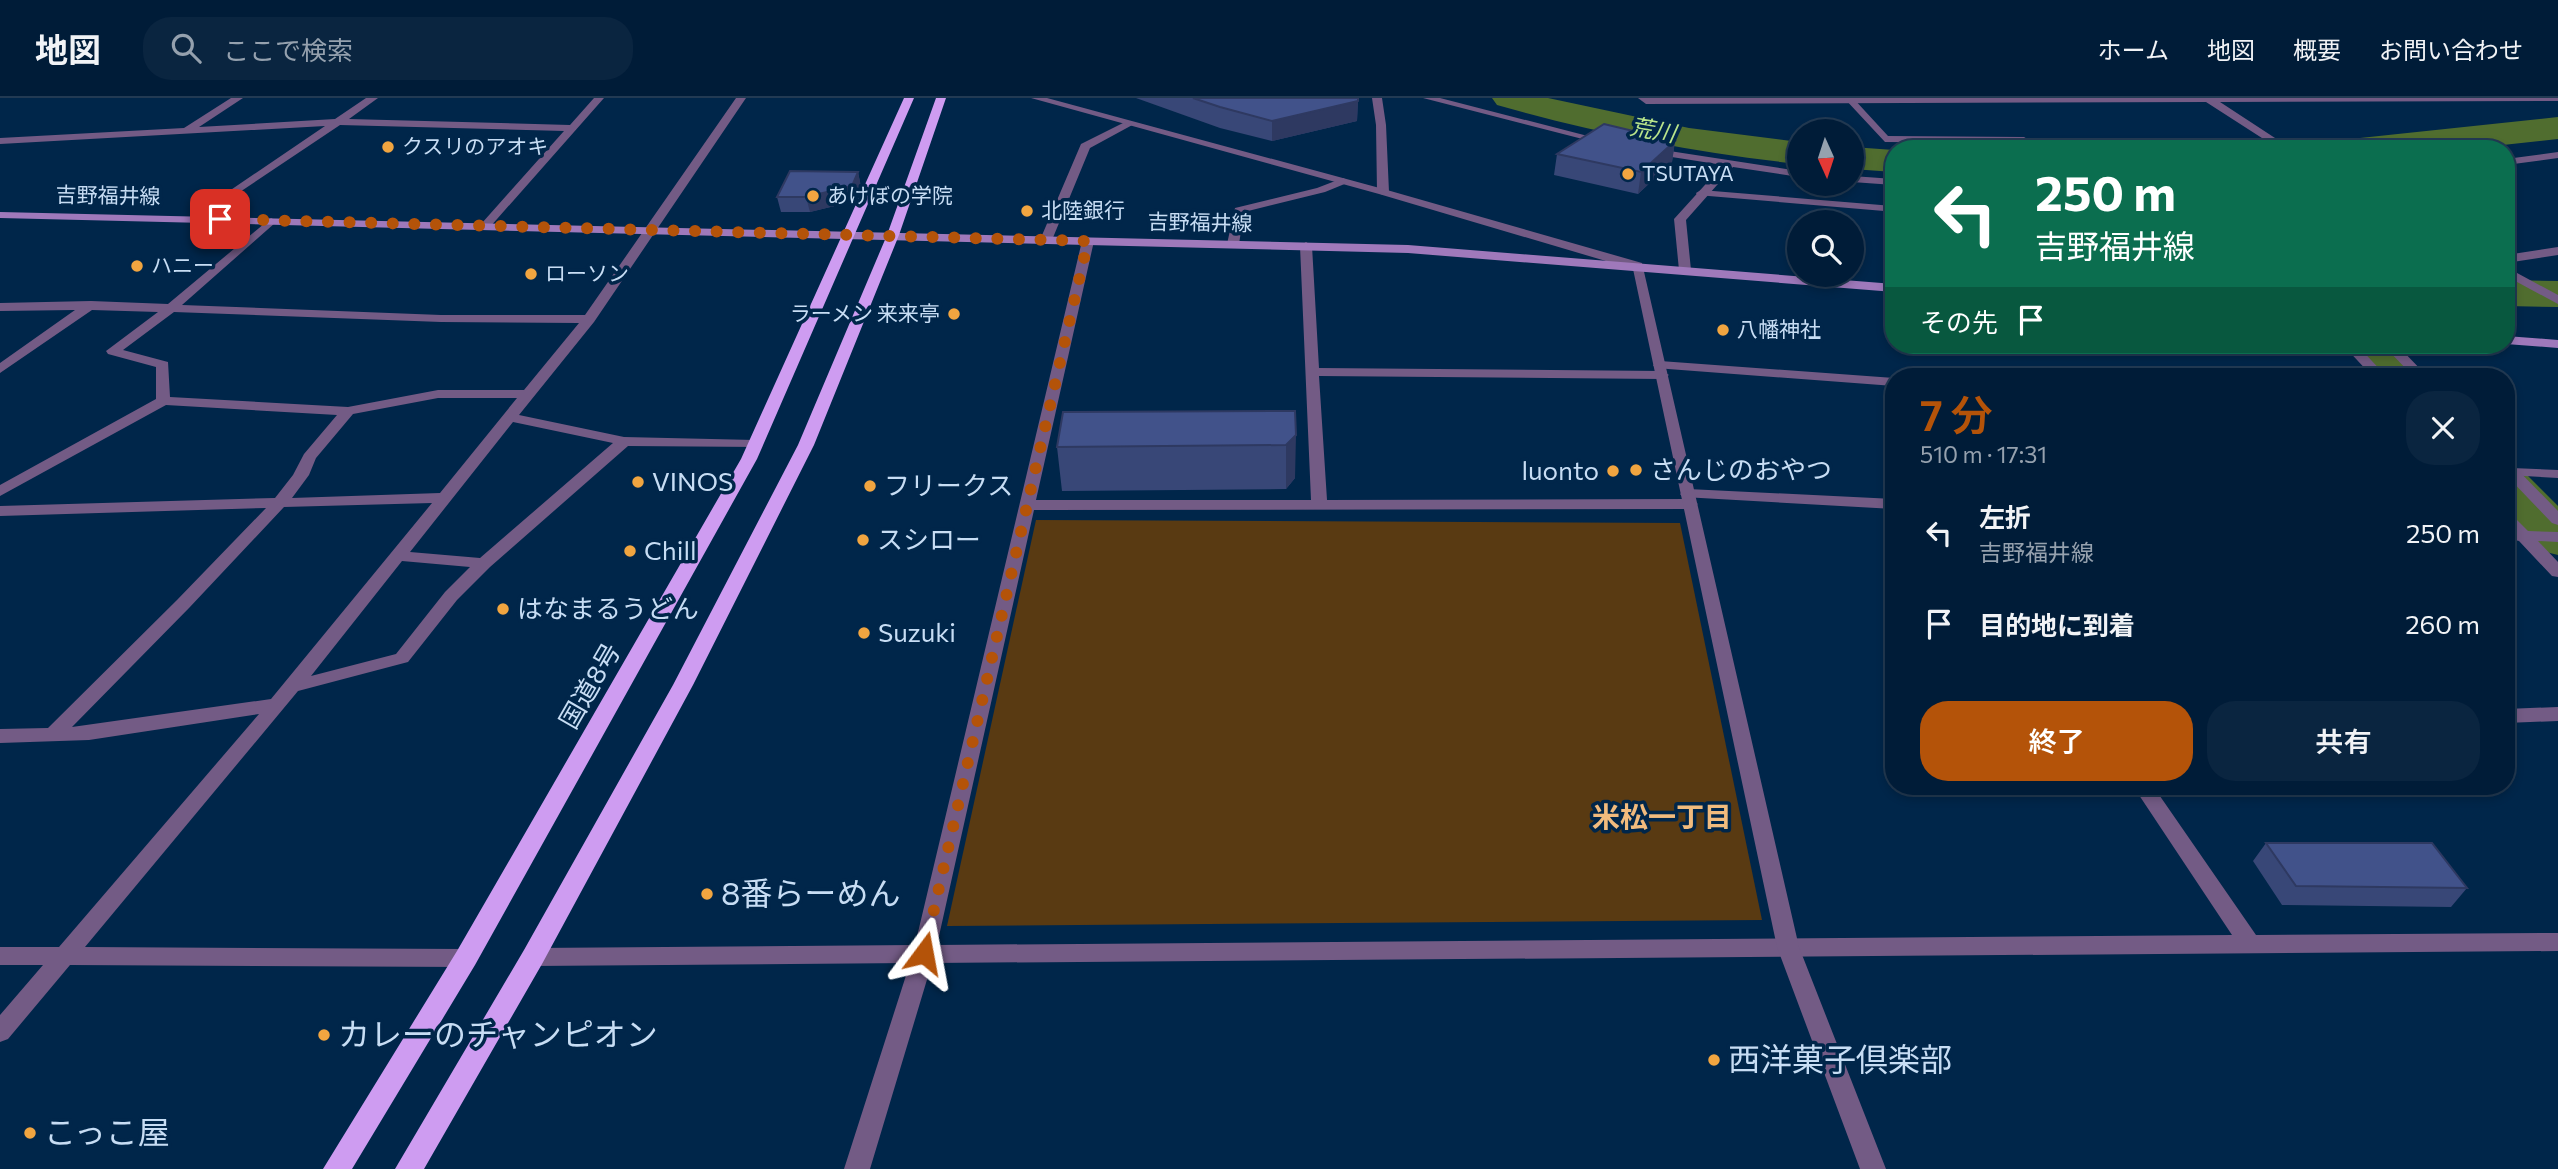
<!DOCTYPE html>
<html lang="ja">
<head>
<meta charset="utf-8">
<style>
  :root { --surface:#001c38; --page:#0a2540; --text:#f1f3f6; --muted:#95a1ae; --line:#223a53; --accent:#b45309 }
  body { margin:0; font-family:Commissioner,"Noto Sans JP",sans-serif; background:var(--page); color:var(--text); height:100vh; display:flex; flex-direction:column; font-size:26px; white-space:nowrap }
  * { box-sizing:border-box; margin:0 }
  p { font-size:23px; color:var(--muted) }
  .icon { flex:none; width:38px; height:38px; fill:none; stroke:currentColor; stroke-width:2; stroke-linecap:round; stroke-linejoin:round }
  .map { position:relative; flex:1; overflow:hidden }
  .sheet { position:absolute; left:1885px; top:270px; width:630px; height:427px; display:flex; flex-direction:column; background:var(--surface); border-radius:28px; box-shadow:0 4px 10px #0003,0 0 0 2px var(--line) }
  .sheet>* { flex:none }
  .guide { position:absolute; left:1885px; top:42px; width:630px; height:214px; border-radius:28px; box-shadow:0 4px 10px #0003,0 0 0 2px var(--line); background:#0b6e4f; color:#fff; overflow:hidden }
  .needle { width:46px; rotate:177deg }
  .controls { position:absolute; left:1787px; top:21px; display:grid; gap:14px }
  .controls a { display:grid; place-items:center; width:77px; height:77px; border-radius:50%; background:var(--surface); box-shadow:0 4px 10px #0003,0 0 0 2px var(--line); font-size:35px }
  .pin { position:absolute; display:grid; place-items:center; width:60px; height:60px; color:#fff; margin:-30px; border-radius:14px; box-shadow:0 4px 10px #0006 }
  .me { position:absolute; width:77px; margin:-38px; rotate:13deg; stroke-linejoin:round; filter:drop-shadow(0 0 5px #0008) }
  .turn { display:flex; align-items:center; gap:24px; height:147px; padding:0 35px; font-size:32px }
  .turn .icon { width:91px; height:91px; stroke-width:2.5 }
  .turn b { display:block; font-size:49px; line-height:60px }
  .then { display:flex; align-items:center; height:66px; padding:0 35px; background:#0003; gap:14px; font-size:26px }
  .round { display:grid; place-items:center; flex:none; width:74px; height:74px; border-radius:28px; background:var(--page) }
  .headline { display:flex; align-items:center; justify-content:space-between; height:119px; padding:0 35px }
  h1 { font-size:42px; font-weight:600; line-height:52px; color:var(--accent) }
  .button { display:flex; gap:14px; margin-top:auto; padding:14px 35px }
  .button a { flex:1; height:80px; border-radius:28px; background:var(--accent); color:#fff; font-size:28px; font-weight:600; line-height:80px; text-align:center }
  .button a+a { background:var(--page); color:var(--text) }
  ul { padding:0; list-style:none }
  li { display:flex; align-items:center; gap:21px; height:91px; padding:0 35px }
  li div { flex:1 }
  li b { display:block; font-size:26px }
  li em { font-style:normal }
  header { display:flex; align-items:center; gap:42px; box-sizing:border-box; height:98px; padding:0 35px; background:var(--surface); border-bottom:2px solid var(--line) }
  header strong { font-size:33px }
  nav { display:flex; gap:38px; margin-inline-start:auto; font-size:24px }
  .search { width:490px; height:63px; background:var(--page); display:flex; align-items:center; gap:18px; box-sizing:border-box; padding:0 24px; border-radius:28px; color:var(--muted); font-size:26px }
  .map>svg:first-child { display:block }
</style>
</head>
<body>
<header>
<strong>地図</strong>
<div class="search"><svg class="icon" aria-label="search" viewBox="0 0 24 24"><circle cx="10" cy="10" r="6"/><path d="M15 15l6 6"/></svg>ここで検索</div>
<nav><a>ホーム</a><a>地図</a><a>概要</a><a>お問い合わせ</a></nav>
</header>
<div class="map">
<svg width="2558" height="1071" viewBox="0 0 2558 1071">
  <rect width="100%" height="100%" fill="#00264a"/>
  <path fill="#593a12" d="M1036 422 1680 425 1762 822 947 828Z"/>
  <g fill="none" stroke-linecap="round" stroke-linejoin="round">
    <path fill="#506d2f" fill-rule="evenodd" d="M1492 0H1548L1689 30 1799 44V66C1696 55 1596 35 1497 7Z
      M2558 19V41L2466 51H2342L2347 43 2360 40Z
      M1852 49 1894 52V74L1852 71Z
      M2506 182 2558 183V209L2506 208Z
      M2347 247H2396L2424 278H2373Z
      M2506 370 2525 375 2558 408V457L2538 452 2506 418Z"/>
    <path fill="#735b85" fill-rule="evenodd" d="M1844 0H1853L1888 38 2024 39 2029 42 2024 45 1885 44Z
      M1701 92 1893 108 1894 179 1888 176 1884 113 1697 97 1696 95Z
      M2512 370 2558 372V380L2507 377V371Z"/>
    <path fill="#735b85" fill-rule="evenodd" d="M231 0H243L199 29 335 21 366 0H378L349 21 570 27 594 0H604L490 129 486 131 480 127 482 125 564 33 340 27 195 124 189 121 191 119 325 28 0 46V40L184 30Z
      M736 0H746L594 224 519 317 624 339 755 342 760 343 762 346 760 349 628 348 490 469 457 502 408 564 298 593 85 849 466 851 474 854 477 860 474 866 466 869 70 867 8 941 0 944V917L43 867H0V849H59L259 616 89 642 0 645V631L48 630 177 502 266 410 0 418V408L275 400 293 377 304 356 337 317 166 307 0 398V387L156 301V269L108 256 106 253 158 214 92 212 0 275V265L75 212 0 213V205L91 203 168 206 271 120 277 123 275 125 182 207 441 217H585ZM174 214 441 224 579 225 524 292H438L348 309 170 299 168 264 123 252ZM438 300H517L440 395 292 400 309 377 316 360 353 316ZM513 324 613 345 480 460 410 454ZM432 405 271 601 72 629 189 510 284 409ZM402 463 470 469 445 494 396 556 311 578Z
      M1372 0H1382L1386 27 1389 94 1383 97 1377 94 1376 27Z
      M1423 0H1440L1611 44 1606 47Z
      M1638 0H2558V3L2220 4 2292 51H2279L2206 4 1646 6Z
      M1127 23 1136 25 1090 50 1052 142 1042 145 1040 142 1081 46Z
      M1650 50 1799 73V79L1733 69 1686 122 1691 172 1685 176 1679 172 1674 121 1723 67 1646 55V51Z
      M2558 54V60L2506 67V61Z
      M1852 78 1894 81V87L1852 84Z
      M1343 80 1349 83 1347 85 1325 94 1244 114 1239 146 1233 150 1227 146 1235 110 1317 90Z
      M1088 139 1094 143 1036 402H1311L1300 148 1306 144 1312 148 1319 270 1662 273 1669 277 1662 281 1319 278 1327 402 1690 401 1698 406 1690 411 1034 412 937 847 2232 837 2133 688H2153L2256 837 2558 835V853L932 865 870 1071H844L910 865 533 868 525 865 522 859 525 853 533 850 915 847 1082 143Z
      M2558 149V157L2506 165V157Z
      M2506 169 2558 197V206L2506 178Z
      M2343 247H2357L2386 278H2372Z
      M2383 247H2397L2427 278H2413Z
      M1660 263 1894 280V288L1655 270 1653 267Z
      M2506 363 2511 365 2558 413V427L2552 425 2506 377Z
      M1688 391 1894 401V411L1683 399 1680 396Z
      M2506 415 2512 417 2528 433 2558 434V444L2538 443 2558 464V479L2552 478 2519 443 2510 441 2508 438 2511 434 2506 429Z
      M2558 609V623L2506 625V611Z"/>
    <path fill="#735b85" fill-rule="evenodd" d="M1031 0H1047L1387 92 1642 165 1799 849 1886 1071H1860L1777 849 1633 171 1379 96Z"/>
    <path fill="#9f79bb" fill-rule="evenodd" d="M0 114 1408 147 1894 186V194L1408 155 0 120Z
      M2506 238 2558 242V250L2506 246Z"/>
    <path fill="#ce9cf1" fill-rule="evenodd" d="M904 0H914L757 361 475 867 352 1071H323L457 853 741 361Z
      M936 0H946L899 137 814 347 693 587 542 866 424 1071H395L524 852 673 587 798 347 887 137Z"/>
  </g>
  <path fill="#384777" d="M1136 0H1358L1357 23 1272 43 1220 30Z
    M1675 43 1672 64 1638 96 1554 77 1557 56Z
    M858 74 861 89 855 103 810 114H781L777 99Z
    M1295 313V380L1286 391 1062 393 1057 349Z
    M2266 745 2467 790 2451 809 2282 807 2253 763Z"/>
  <path fill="#2e3961" d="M1358 3 1357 23 1272 43V23Z
    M1675 43 1672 64 1638 96 1641 74Z
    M858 74 861 89 855 103 810 114 806 99Z
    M1296 337 1295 380 1286 391V347Z"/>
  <path fill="#41528a" stroke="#2e3961" stroke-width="2" d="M1193 0H1358V3L1272 23 1220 9Z
    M1604 26 1675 43 1641 74 1557 56Z
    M790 73 858 74 852 88 806 99H777Z
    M1295 313 1296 337 1286 347 1057 349 1063 314Z
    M2266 745H2432L2467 790 2296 788Z"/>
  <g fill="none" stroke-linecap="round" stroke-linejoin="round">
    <path stroke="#b45309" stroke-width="12" stroke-dasharray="0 21.6" d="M220 121 1088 143 924 855"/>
  </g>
  <g fill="#f1a540" stroke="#00264a" stroke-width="2.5">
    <circle cx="388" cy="49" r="7"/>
    <circle cx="1628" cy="76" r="7"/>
    <circle cx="813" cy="98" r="7"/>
    <circle cx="1027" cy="113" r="7"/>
    <circle cx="137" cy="168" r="7"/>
    <circle cx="531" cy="176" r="7"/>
    <circle cx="954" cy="216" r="7"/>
    <circle cx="1723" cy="232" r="7"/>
    <circle cx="1636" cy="372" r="7"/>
    <circle cx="1613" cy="373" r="7"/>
    <circle cx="638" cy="384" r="7"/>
    <circle cx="870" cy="388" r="7"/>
    <circle cx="863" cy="442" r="7"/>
    <circle cx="630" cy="453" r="7"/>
    <circle cx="503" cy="511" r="7"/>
    <circle cx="864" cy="535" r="7"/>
    <circle cx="707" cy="796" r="7"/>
    <circle cx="324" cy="937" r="7"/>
    <circle cx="1714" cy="962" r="7"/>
    <circle cx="30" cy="1035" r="7"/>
  </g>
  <g text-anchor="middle" stroke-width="7" stroke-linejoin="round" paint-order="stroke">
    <g font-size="21" fill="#c7ddf4" stroke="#00264a" text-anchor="start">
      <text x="402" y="56">クスリのアオキ</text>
      <text x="1642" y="83">TSUTAYA</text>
      <text x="827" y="105">あけぼの学院</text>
      <text x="1041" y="120">北陸銀行</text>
      <text x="151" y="175">ハニー</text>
      <text x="545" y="183">ローソン</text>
      <text x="940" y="223" text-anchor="end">ラーメン 来来亭</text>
      <text x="1737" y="239">八幡神社</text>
    </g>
    <g font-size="21" fill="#c7ddf4" stroke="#00264a">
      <text transform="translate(108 98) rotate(1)" y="7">吉野福井線</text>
      <text transform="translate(1200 125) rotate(1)" y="7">吉野福井線</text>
    </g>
    <g font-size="23" font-style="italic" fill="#b9e58b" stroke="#00264a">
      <text transform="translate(1653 32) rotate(10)" y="8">荒川</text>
    </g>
    <g font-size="26" fill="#c7ddf4" stroke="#00264a" text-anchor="start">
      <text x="1650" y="381">さんじのおやつ</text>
      <text x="1599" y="382" text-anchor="end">luonto</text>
      <text x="652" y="393">VINOS</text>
      <text x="884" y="397">フリークス</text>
      <text x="877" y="451">スシロー</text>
      <text x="644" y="462">Chill</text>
      <text x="517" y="520">はなまるうどん</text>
      <text x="878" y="544">Suzuki</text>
    </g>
    <g font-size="26" fill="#c7ddf4" stroke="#00264a">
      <text transform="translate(590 588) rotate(-60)" y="9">国道8号</text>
    </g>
    <g font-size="28" font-weight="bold" fill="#f1bb7d" stroke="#00264a">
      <text x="1662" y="729">米松一丁目</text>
    </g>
    <g font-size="32" fill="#c7ddf4" stroke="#00264a" text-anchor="start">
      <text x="721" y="807">8番らーめん</text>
      <text x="338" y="948">カレーのチャンピオン</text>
      <text x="1728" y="973">西洋菓子倶楽部</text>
      <text x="44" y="1046">こっこ屋</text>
    </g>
  </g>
</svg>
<div class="controls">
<a><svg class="needle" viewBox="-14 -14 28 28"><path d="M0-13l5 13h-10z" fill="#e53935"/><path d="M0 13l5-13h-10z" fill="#95a1ae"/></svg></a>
<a><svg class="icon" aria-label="search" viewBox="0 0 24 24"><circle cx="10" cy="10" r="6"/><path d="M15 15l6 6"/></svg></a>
</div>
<div class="pin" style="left:220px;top:121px;background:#d93025"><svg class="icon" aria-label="arrive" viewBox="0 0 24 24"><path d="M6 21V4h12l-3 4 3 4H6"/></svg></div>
<svg class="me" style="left:924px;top:855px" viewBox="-20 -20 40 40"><path d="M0-17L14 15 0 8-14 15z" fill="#b45309" stroke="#fff" stroke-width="4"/></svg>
<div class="guide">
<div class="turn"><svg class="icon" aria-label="left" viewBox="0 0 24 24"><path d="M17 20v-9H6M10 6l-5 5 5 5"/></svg><div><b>250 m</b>吉野福井線</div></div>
<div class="then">その先<svg class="icon" aria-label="arrive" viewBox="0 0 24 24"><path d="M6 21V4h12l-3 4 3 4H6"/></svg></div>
</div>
<section class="sheet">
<div class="headline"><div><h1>7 分</h1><p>510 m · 17:31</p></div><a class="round"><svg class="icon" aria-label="close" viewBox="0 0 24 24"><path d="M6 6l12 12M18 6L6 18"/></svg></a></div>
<ul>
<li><svg class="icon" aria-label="left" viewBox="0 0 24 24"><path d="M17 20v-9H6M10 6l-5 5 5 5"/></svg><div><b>左折</b><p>吉野福井線</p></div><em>250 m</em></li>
<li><svg class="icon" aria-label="arrive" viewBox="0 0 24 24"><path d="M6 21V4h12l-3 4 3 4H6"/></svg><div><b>目的地に到着</b></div><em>260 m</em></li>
</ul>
<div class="button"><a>終了</a><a>共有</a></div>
</section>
</div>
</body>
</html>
